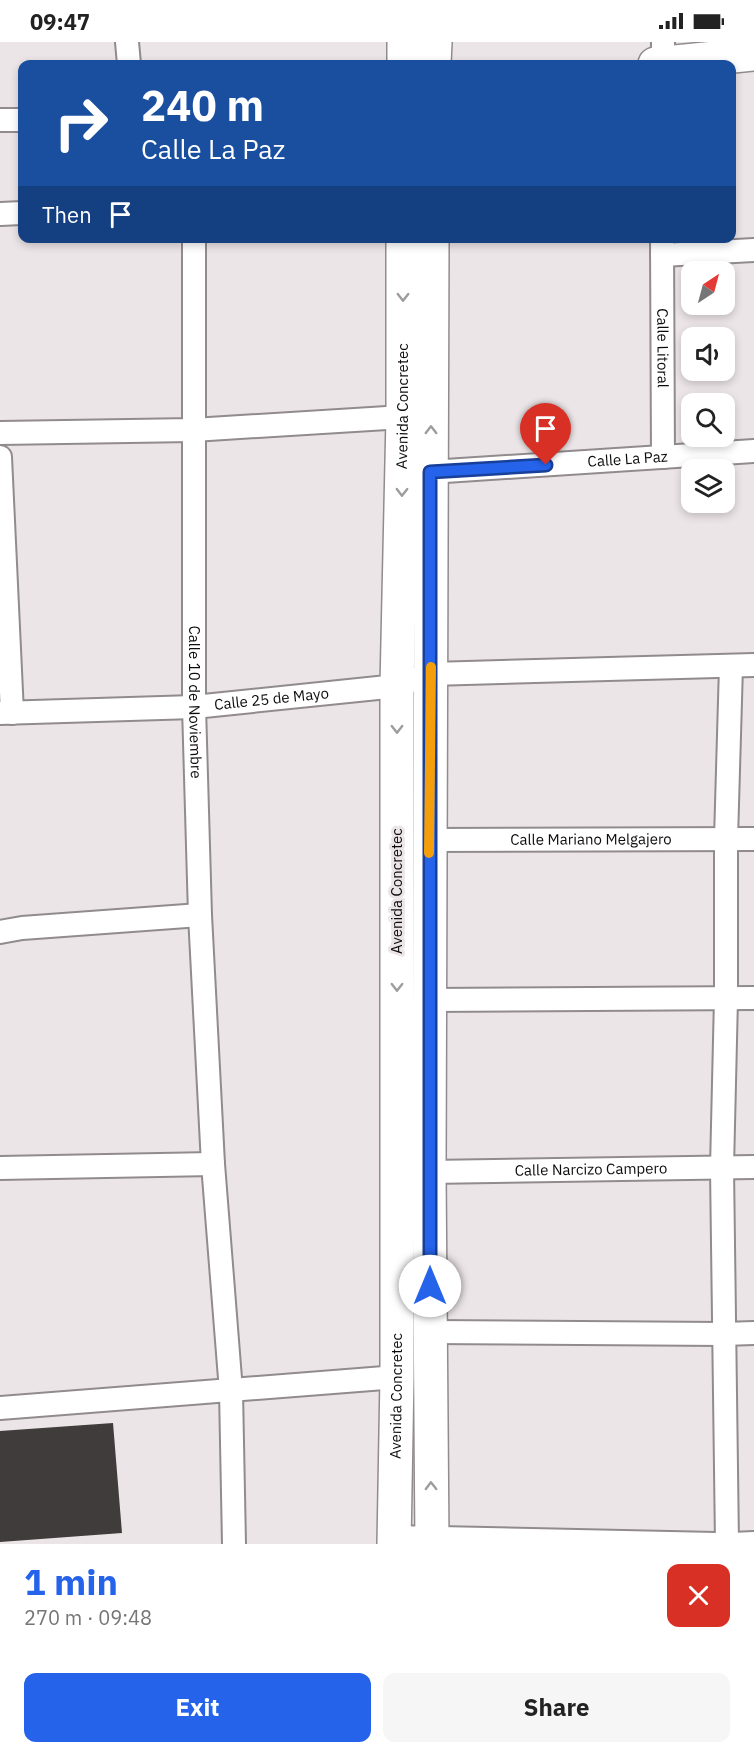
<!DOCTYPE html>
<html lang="en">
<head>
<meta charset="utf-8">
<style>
  :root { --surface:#fff; --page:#f6f6f6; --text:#222; --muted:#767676; --accent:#2563eb }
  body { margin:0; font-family:"IBM Plex Sans",sans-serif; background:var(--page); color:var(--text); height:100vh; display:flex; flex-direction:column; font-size:22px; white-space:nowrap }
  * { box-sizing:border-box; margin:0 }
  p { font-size:20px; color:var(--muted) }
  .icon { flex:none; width:33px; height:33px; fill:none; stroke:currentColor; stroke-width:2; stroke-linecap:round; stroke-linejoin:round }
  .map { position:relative; height:1502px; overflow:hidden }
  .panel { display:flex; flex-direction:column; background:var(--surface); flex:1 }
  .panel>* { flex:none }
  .top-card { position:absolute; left:18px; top:18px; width:718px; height:183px; border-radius:12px; box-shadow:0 3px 9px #0003; background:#1a4fa0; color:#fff; overflow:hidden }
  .needle { width:39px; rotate:36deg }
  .controls { position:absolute; left:681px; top:219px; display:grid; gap:12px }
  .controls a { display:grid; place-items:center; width:54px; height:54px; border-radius:12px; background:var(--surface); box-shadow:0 3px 9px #0003; font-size:30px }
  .pin { position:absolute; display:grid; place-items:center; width:51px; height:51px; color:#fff; margin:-62px -26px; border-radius:50% 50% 50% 0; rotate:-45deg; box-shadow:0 0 6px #0007 }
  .pin .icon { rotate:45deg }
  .me { position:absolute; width:66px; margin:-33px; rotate:0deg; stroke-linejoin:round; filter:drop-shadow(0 0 4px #0008) }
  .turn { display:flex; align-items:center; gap:21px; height:126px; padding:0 24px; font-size:27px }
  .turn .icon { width:78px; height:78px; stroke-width:2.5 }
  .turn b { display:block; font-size:42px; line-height:51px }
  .then { display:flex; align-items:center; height:57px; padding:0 24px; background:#0003; gap:12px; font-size:22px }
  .round { display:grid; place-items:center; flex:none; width:63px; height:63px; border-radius:12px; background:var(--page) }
  .headline { display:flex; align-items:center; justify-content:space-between; height:102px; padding:0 24px }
  h1 { font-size:36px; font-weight:800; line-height:45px; color:var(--accent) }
  .cta { display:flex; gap:12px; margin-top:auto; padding:12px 24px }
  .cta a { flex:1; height:69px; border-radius:12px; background:var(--accent); color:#fff; font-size:24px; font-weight:800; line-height:69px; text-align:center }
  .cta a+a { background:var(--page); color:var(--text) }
  .status { display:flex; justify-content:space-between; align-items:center; height:42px; padding:0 30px; background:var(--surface); direction:ltr }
  .status svg { height:16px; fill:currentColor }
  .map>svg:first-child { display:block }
</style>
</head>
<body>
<div class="status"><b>09:47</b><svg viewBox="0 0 49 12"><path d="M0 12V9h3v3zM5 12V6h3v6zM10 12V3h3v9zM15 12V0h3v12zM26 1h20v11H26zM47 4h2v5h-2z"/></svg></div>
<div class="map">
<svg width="754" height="1502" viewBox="0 0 754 1502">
  <rect width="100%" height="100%" fill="#ece5e7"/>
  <path fill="#413c3c" d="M113 1381 122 1491 0 1500V1389Z"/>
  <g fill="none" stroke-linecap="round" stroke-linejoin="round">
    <defs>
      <g id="street">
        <path d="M127 0 129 22"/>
        <path d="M663 0V22"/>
        <path d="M0 78H22"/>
        <path d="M0 172 22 171"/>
        <path id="s1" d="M194 196V665L200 873 213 1122 231 1349 234 1502"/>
        <path id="s2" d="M662 196 663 415"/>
        <path d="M662 213 754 208"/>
        <path d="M0 391 193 388 403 375"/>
        <path d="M0 415 12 671"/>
        <path id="s3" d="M430 430 754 409"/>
        <path id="s4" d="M0 671 194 665 397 644 431 632 754 623"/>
        <path id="s5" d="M429 798 754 797"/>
        <path d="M0 890 22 886 200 873"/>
        <path d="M431 958 754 956"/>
        <path d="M0 1126 213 1122"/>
        <path id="s6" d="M429 1130 754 1125"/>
        <path d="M430 1290 723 1292 754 1291"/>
        <path d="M0 1366 397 1335"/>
        <path d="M393 1495 716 1502"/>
        <path d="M727 1502 722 1126 726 956V797L731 624"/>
        <path d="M732 1502 754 1501"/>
      </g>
      <g id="secondary">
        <path d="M404 22V0"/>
        <path d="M434 22 435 0"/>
        <path d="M655 22 754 12"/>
        <path id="s7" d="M394 1502 397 1335V644L403 375V196"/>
        <path d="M432 1502 429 1130 432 196"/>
      </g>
    </defs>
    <use href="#street" stroke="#918b8d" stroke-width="26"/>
    <use href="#secondary" stroke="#918b8d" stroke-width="36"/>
    <use href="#street" stroke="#fff" stroke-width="22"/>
    <use href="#secondary" stroke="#fff" stroke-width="33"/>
  </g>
  <defs><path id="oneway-chevron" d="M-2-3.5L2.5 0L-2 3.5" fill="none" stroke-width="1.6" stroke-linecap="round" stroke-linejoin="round" transform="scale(1.5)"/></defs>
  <g stroke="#9e9d9e">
    <use href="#oneway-chevron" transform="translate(403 255) rotate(90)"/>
    <use href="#oneway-chevron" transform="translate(431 388) rotate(-90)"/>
    <use href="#oneway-chevron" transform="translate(402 450) rotate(91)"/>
    <use href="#oneway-chevron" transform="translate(397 687) rotate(90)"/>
    <use href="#oneway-chevron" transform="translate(397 945) rotate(90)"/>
    <use href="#oneway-chevron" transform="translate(431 1444) rotate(-91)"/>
  </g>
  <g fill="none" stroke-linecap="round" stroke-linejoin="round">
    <defs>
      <path id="route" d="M430 1244C430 973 430 701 430 430L546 423"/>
    </defs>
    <use href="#route" stroke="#184099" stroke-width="15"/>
    <use href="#route" stroke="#2563eb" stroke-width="10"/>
    <path stroke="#f59e0b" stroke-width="10" d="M429 811 431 625"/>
  </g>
  <g text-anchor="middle" stroke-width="6" stroke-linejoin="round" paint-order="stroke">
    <g font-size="15" fill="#0d0b0c" stroke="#ece5e7">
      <text dy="5" stroke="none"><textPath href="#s2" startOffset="110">Calle Litoral</textPath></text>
      <text dy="5" stroke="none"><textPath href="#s7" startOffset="1138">Avenida Concretec</textPath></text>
      <text dy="5" stroke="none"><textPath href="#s3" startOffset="198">Calle La Paz</textPath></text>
      <text dy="5" stroke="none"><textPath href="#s4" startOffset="272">Calle 25 de Mayo</textPath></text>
      <text dy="5" stroke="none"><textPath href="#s1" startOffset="464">Calle 10 de Noviembre</textPath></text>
      <text dy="5" stroke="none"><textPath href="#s5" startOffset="162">Calle Mariano Melgajero</textPath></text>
      <text transform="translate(397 849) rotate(-90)" y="5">Avenida Concretec</text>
      <text dy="5" stroke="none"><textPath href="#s6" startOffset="162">Calle Narcizo Campero</textPath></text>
      <text dy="5" stroke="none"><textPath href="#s7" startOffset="148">Avenida Concretec</textPath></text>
    </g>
  </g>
</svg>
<div class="controls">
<a><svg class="needle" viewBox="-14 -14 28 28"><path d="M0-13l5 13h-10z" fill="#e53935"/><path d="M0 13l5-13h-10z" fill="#767676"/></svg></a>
<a><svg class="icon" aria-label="sound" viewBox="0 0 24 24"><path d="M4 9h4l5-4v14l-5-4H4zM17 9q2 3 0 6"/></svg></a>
<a><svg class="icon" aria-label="search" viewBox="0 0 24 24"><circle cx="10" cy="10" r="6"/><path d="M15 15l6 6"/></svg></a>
<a><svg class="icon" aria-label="layers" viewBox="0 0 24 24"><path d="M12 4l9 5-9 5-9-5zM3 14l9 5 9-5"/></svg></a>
</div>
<div class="pin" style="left:546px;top:423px;background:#d93025"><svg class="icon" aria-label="arrive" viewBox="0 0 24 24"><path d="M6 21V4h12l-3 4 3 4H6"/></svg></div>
<svg class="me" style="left:430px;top:1244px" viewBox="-20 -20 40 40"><circle r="19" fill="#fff"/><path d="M0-13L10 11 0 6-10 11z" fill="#2563eb"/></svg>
<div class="top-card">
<div class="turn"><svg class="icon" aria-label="right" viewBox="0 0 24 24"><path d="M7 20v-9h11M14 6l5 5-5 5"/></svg><div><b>240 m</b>Calle La Paz</div></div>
<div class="then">Then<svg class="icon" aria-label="arrive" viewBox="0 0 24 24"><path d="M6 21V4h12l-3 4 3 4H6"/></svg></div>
</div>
</div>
<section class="panel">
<div class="headline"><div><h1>1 min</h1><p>270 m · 09:48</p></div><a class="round" style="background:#d93025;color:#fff"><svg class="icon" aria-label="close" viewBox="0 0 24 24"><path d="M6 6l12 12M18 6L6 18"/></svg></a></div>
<div class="cta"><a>Exit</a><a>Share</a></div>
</section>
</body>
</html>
